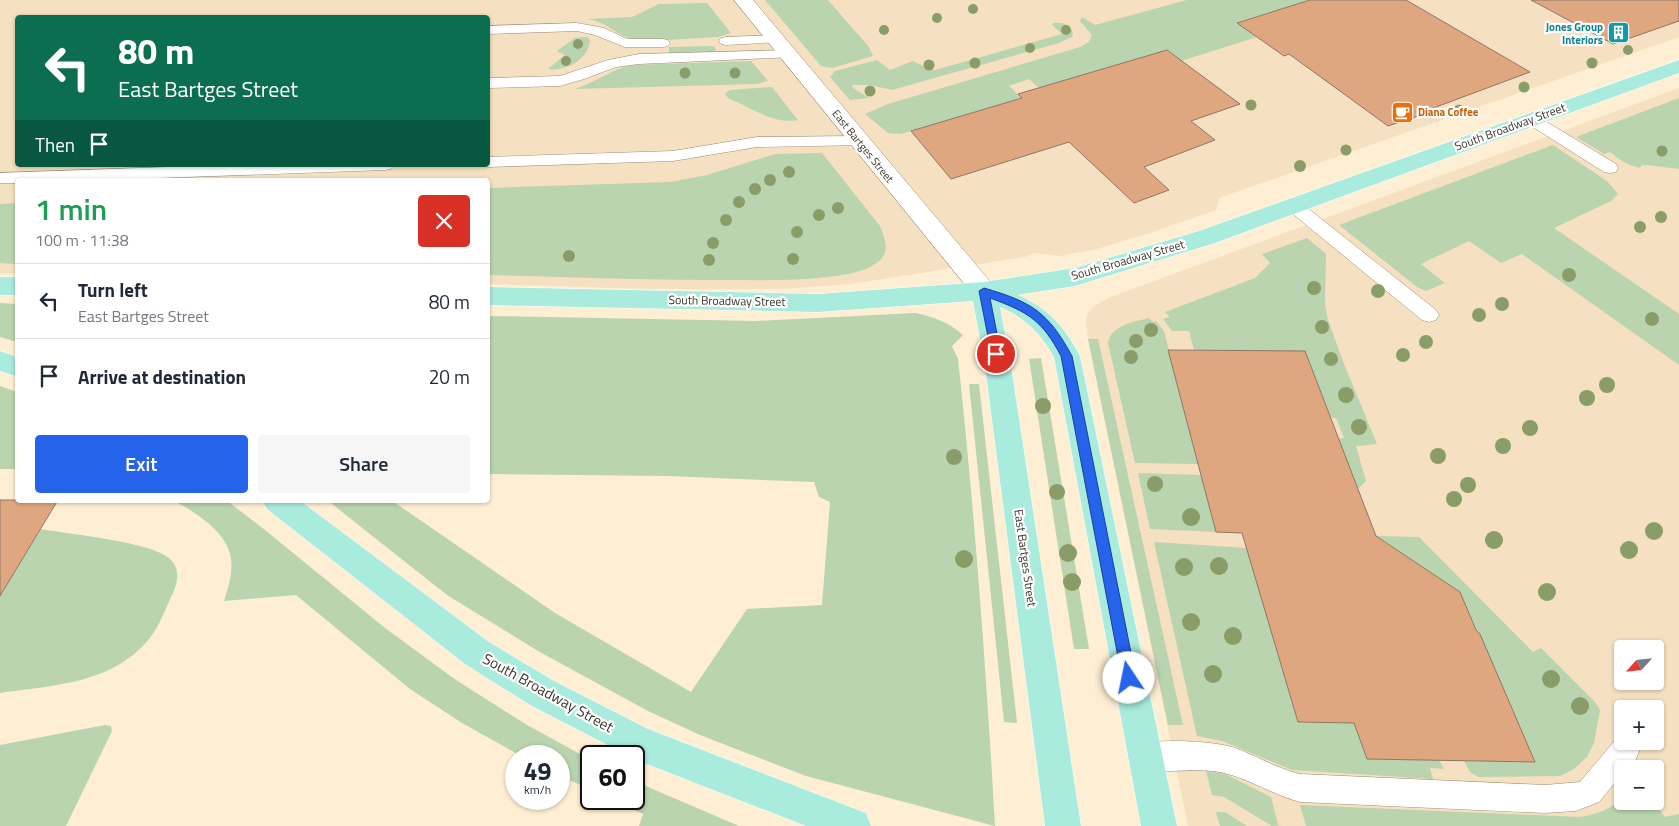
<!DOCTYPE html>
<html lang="en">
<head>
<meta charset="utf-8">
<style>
  :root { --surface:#fff; --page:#f6f6f7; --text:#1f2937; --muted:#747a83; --line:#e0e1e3; --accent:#2563eb }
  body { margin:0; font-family:"Titillium Web",sans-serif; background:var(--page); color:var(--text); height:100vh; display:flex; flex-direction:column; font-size:19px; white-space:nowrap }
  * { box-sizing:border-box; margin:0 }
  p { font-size:16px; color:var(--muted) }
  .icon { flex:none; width:28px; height:28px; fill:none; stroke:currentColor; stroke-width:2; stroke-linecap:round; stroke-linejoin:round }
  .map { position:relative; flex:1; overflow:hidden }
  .drawer { position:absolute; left:15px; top:178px; width:475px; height:325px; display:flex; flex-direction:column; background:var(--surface); border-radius:5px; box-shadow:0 1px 4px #0004 }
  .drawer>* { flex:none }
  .banner { position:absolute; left:15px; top:15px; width:475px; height:152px; border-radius:5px; box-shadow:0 1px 4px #0004; background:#0b6e4f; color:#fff; overflow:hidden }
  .needle { width:32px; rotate:243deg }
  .buttons { position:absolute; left:1614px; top:640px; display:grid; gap:10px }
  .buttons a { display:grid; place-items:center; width:50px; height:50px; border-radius:5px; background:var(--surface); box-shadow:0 1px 4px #0004; font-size:25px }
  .speed { position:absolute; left:505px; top:745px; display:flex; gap:10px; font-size:25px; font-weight:700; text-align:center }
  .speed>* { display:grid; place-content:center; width:65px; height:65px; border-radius:50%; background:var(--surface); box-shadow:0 1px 4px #0004; line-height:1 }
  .speed small { font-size:12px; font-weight:400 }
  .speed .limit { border:2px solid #111; border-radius:8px; background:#fff; color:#111 }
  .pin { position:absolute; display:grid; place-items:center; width:42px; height:42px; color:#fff; margin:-21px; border:2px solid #fff; border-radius:50%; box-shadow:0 1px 5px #0007 }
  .me { position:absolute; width:55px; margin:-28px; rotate:349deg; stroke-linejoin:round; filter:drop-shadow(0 0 4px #0008) }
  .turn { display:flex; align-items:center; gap:18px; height:105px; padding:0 20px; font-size:22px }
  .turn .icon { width:65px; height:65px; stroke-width:2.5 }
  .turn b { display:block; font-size:35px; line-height:42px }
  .then { display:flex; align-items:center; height:48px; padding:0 20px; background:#0003; gap:10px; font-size:19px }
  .round { display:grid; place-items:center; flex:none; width:52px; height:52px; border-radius:5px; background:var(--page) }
  .overview { display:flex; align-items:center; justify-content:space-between; height:85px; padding:0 20px }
  h1 { font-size:30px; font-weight:600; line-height:38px; color:#1e9e55 }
  .action { display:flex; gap:10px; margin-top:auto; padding:10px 20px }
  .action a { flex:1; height:58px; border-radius:5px; background:var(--accent); color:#fff; font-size:20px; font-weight:600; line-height:58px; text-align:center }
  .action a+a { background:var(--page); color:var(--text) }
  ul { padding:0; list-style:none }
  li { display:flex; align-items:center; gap:15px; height:75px; padding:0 20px; border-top:1px solid var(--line) }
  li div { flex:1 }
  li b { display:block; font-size:19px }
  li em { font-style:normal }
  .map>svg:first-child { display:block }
</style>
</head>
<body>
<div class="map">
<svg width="1679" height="826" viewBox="0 0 1679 826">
  <rect width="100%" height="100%" fill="#feeed4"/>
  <path fill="#f5e1c1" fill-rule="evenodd" d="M0 0H1679V37L1219 198 1216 210 1147 234 1097 249 1060 256 1034 253 1025 257 850 284 783 289H648L488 284V180H18L17 273H0ZM18 18H488V165H18Z
    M1679 88V826H1188L1088 339 1086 319 1088 313 1093 307 1108 298ZM1622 649H1655V681H1622ZM1622 709H1655V741H1622ZM1622 769H1655V801H1622Z"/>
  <path fill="#b9d4ae" d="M765 0H828L869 47 873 56 832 68 821 66Z
    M1187 0H1310L1238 22 1257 37 1181 61 1167 50 1039 88 1029 79 1009 86 1022 98 901 134 888 133 865 114 888 104 1080 47 1089 42 1092 35 1080 21 1082 17 1095 25Z
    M707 3 731 33 718 37C696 38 647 43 629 38 612 32 607 22 587 19L632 17 659 4Z
    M1053 23C1062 22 1070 24 1073 33L1072 37 1059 43 892 90 870 85H852L853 88 869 98 850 100 830 77 835 71 877 60 890 70 913 61 929 69 935 70 1062 34 1052 25Z
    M584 37H588L590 41C587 61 566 71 548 69L565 55 557 51 575 38Z
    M711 46 715 47 716 50 711 52 669 53V47Z
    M751 61 768 81 756 84 574 89C595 83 610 70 631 65Z
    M772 87 798 120C774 125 750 107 728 98L725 94 730 90Z
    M1679 98V169L1647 165H1642L1640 168C1628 165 1619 160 1610 152L1604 154 1576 137Z
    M1553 145 1607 181 1618 194 1611 201 1554 228 1679 314V365L1522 254 1501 263 1469 241 1421 264 1445 283 1426 291 1417 287 1339 225Z
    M822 153 880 226C885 238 890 252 879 261 871 268 858 272 848 274 803 282 756 280 711 280 637 280 562 277 488 275V188L670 182 707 175 775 154Z
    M17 203V264L0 263V204Z
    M1307 238 1326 254 1325 304 1328 320 1344 364 1377 444 1356 446 1366 481 1357 490 1338 439 1344 438 1336 418 1329 417 1305 352 1194 350 1189 331H1172L1163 319 1170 317 1165 312 1255 278 1270 263 1262 254Z
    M0 303 17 304V342L0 337Z
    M915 313C934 317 949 322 963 335L952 346 958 359C975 514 986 670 995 826L806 776 700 735 648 711 538 651 447 595 327 500H391L555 613 691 692 747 609 822 605 830 502 819 497 814 482 667 476 488 474V316L755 321Z
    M1149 318 1153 322 1156 321 1164 331 1198 464 1135 463 1108 343C1111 325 1134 322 1149 318Z
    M1088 339H1098L1183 725H1168Z
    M1041 358 1089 649H1074L1029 359Z
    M969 384H979L1017 723 1004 722Z
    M0 386 17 392V469H0Z
    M1138 473 1201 475 1216 532 1150 529Z
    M172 500H226L265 530 385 628 456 680 527 725 591 760V790L559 775V756H521L462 723 410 689 296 595 224 601C235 567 237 548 208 523 197 514 185 506 172 500Z
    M41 529C68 534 153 542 170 559 182 570 177 585 171 597 165 610 160 624 152 635 116 684 54 685 0 693V596Z
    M1376 536 1419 537 1533 652 1541 648 1595 702 1600 710 1594 743 1587 757 1574 769 1560 776 1478 777 1470 772 1464 761H1535L1480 634 1476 630 1460 592Z
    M1154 542 1247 548 1298 722 1354 723 1367 759 1439 760 1444 769 1430 768 1433 779 1292 770 1222 741 1197 736Z
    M105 725 111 726 112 731 66 826H0V745Z
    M1206 771 1225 774 1271 797 1278 825 1281 826H1272L1224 797 1212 795Z
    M634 781 739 826H639L643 814 610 799H634Z
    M1622 794V801H1653L1665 817 1679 814V826H1306L1300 805 1580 817C1596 814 1614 810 1622 794Z
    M1216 812H1225L1247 826H1220Z"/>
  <path fill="#dfa780" stroke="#8e7666" d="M1310 0H1406L1530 72 1428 110 1430 112 1388 126 1289 54 1284 56 1237 23Z
    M1531 0H1679V21L1613 44Z
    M1167 50 1240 104 1191 121 1215 140 1144 167 1169 190 1134 203 1069 142 951 179 911 131 1022 98 1018 94Z
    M1168 350 1305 351 1376 536 1460 592 1476 630 1480 634 1535 762 1367 759 1354 723 1298 722 1242 533 1216 532Z
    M0 500H58L0 596Z"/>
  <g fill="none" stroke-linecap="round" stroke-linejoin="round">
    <defs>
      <path id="service" d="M577 23 604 28 627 39H663L668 40 670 43 668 46 663 47H625L595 35 577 31 488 34V26Z
        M775 35 780 36 782 39 780 42 726 45 721 44 719 41 721 38 726 37Z
        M788 50 793 51 795 54 793 57 639 64 616 67 584 79 560 86 488 88V78L560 76 608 60 639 54Z
        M1531 114 1537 116 1616 164 1618 168 1616 172 1610 173 1604 172 1525 122 1523 119 1525 116Z
        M860 136 866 137 868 141 866 145 757 147 673 161 488 167 482 165H488V157L673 151 757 137Z
        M225 165H393L391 169 385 170 102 180H18V183H0V173Z
        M1294 200 1300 202 1436 310 1439 315 1436 320 1429 322 1422 320 1288 210 1285 206 1288 202Z
        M1622 737V741H1636L1640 749 1636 759 1627 769H1622V774L1599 802 1576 811 1545 813 1300 802C1274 795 1253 781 1228 774 1198 765 1163 777 1135 766L1131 756 1135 746C1154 738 1207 741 1228 746 1251 752 1274 768 1300 774L1545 785 1580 782 1616 739Z"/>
      <path id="minor" d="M734 0H753L993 285 996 291 993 297 984 300 975 297Z"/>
      <path id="primary" d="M1679 60V73L1215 243 1075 286 1017 295C1048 307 1065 328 1080 356L1177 826H1141L1054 357C1041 333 1024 317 1000 307L1011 366 1081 826H1045L985 366 973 301 818 312 488 305V287L818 294 984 282 1075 268 1199 231Z
        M0 277H18V295H0Z
        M0 351 18 357V377L0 371Z
        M262 500H299L489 642 554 681 648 729 866 813 871 826H806L639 761 634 758V756L627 755 530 705 465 664 267 509Z"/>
    </defs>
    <use href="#service" stroke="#9b8c75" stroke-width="1"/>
    <use href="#minor" stroke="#9b8c75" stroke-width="1"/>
    <use href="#primary" stroke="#fff" stroke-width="1"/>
    <use href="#service" fill="#fff" fill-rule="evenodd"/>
    <use href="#minor" fill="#fff" fill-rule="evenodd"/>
    <use href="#primary" fill="#a9ebdd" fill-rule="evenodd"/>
  </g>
  <g fill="#8a9d68">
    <circle cx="973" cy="9" r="5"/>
    <circle cx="937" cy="18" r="5"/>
    <circle cx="884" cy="30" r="5"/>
    <circle cx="1066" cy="30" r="5"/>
    <circle cx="578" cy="44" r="5"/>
    <circle cx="1030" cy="48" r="5"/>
    <circle cx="1628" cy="50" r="5"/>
    <circle cx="566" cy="61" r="5"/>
    <circle cx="975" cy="63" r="5.5"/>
    <circle cx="1592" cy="63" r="5.5"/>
    <circle cx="929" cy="65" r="5.5"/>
    <circle cx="685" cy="73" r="5.5"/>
    <circle cx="735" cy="73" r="5.5"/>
    <circle cx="1524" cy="87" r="5.5"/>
    <circle cx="870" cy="91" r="5.5"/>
    <circle cx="1251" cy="105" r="5.5"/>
    <circle cx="1459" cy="110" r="5.5"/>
    <circle cx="1346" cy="150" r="5.5"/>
    <circle cx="1662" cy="151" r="5.5"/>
    <circle cx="1300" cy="166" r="6"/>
    <circle cx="789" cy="172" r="6"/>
    <circle cx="770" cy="180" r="6"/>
    <circle cx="755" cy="189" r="6"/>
    <circle cx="739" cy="202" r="6"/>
    <circle cx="838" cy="208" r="6"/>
    <circle cx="819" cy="215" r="6"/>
    <circle cx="1661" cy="217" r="6"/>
    <circle cx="726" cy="220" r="6"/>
    <circle cx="1640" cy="227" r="6"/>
    <circle cx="797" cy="232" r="6"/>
    <circle cx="713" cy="243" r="6"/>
    <circle cx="569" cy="256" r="6"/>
    <circle cx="793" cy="259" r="6"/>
    <circle cx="709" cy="260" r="6"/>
    <circle cx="1569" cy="275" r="7"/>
    <circle cx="1314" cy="288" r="7"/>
    <circle cx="1378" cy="291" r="7"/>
    <circle cx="1502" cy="304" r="7"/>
    <circle cx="1479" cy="315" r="7"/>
    <circle cx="1652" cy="319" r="7"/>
    <circle cx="1322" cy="327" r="7"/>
    <circle cx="1151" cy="330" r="7"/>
    <circle cx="1136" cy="341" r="7"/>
    <circle cx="1426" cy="342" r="7"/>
    <circle cx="1403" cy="355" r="7"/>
    <circle cx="1131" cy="357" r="7"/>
    <circle cx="1331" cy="359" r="7"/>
    <circle cx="1607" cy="385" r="8"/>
    <circle cx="1346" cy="395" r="8"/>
    <circle cx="1587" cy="398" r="8"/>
    <circle cx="1043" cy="406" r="8"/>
    <circle cx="1359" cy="427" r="8"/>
    <circle cx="1530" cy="428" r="8"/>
    <circle cx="1503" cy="446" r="8"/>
    <circle cx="1438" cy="456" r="8"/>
    <circle cx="954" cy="457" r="8"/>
    <circle cx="1155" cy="484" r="8"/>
    <circle cx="1468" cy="485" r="8"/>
    <circle cx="1057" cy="492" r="8"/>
    <circle cx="1454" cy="499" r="8"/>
    <circle cx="1191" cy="517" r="9"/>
    <circle cx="1654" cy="531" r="9"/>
    <circle cx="1494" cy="540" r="9"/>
    <circle cx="1629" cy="550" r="9"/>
    <circle cx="1068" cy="553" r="9"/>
    <circle cx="964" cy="559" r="9"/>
    <circle cx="1219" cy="566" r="9"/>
    <circle cx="1184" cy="567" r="9"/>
    <circle cx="1072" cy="582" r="9"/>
    <circle cx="1547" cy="592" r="9"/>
    <circle cx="1191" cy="622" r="9"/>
    <circle cx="1233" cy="636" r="9"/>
    <circle cx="1213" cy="674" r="9"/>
    <circle cx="1551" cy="679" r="9"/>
    <circle cx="1580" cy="706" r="9"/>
  </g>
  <path fill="#2563eb" stroke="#184099" d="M984 288C1032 302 1048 312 1072 356L1136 678 1134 682 1129 684 1124 682 1122 678 1061 356C1042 320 1028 312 990 298L1001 354 999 357H992L979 291Z"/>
  <defs>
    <symbol id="building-square" viewBox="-11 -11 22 22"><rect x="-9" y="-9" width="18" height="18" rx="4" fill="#0f9aa8" stroke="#fff"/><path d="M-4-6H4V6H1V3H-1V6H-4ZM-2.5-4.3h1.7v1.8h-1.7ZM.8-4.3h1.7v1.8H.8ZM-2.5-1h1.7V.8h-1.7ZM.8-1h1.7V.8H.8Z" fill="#fff"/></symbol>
    <symbol id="cafe-square" viewBox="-11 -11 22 22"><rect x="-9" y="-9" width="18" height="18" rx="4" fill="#e8710a" stroke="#fff"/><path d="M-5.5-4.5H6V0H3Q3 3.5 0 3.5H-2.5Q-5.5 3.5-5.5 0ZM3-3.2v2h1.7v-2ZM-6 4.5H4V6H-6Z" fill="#fff"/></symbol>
  </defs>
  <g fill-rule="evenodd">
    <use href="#building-square" x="1606" y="20" width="25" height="25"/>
    <use href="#cafe-square" x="1390" y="100" width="25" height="25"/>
  </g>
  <g text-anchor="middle" stroke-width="4.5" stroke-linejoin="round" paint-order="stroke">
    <g font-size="11" font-weight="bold" fill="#0d838f" stroke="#fff" text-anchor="end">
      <text x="1603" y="31">Jones Group<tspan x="1603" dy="13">Interiors</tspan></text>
    </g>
    <g font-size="11" font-weight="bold" fill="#c56008" stroke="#fff" text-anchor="start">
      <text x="1418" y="116">Diana Coffee</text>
    </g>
    <g font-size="11" fill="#3c362c" stroke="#fff">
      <text transform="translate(863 146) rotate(51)" y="4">East Bartges Street</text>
    </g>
    <g font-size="12" fill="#3c362c" stroke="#fff">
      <text transform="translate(1510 127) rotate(-20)" y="4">South Broadway Street</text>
      <text transform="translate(1128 260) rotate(-16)" y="4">South Broadway Street</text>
      <text transform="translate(727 301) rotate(1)" y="4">South Broadway Street</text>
      <text transform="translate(1025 558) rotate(82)" y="4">East Bartges Street</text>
    </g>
    <g font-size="15" fill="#3c362c" stroke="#fff">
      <text transform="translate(548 693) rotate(29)" y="5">South Broadway Street</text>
    </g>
  </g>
</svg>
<div class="buttons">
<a><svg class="needle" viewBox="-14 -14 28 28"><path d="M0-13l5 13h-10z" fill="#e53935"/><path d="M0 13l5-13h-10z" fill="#747a83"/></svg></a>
<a>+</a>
<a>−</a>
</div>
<div class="speed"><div>49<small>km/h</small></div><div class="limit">60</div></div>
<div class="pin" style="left:996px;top:354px;background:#d93025"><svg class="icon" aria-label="arrive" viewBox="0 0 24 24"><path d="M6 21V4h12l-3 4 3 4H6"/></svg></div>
<svg class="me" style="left:1129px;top:678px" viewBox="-20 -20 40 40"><circle r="19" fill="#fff"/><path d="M0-13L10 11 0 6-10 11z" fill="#2563eb"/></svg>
<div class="banner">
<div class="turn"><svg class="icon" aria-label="left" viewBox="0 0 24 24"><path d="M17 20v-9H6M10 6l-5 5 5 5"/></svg><div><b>80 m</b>East Bartges Street</div></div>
<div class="then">Then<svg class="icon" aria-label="arrive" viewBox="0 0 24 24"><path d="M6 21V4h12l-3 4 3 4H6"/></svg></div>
</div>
<section class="drawer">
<div class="overview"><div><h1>1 min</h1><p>100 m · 11:38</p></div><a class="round" style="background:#d93025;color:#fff"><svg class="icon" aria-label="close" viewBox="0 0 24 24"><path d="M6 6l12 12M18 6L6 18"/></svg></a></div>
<ul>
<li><svg class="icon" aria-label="left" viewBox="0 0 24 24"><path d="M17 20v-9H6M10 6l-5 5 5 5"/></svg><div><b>Turn left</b><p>East Bartges Street</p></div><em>80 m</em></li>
<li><svg class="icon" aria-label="arrive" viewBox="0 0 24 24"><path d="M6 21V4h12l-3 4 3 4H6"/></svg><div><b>Arrive at destination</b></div><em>20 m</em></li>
</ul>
<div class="action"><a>Exit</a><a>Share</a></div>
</section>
</div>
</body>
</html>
